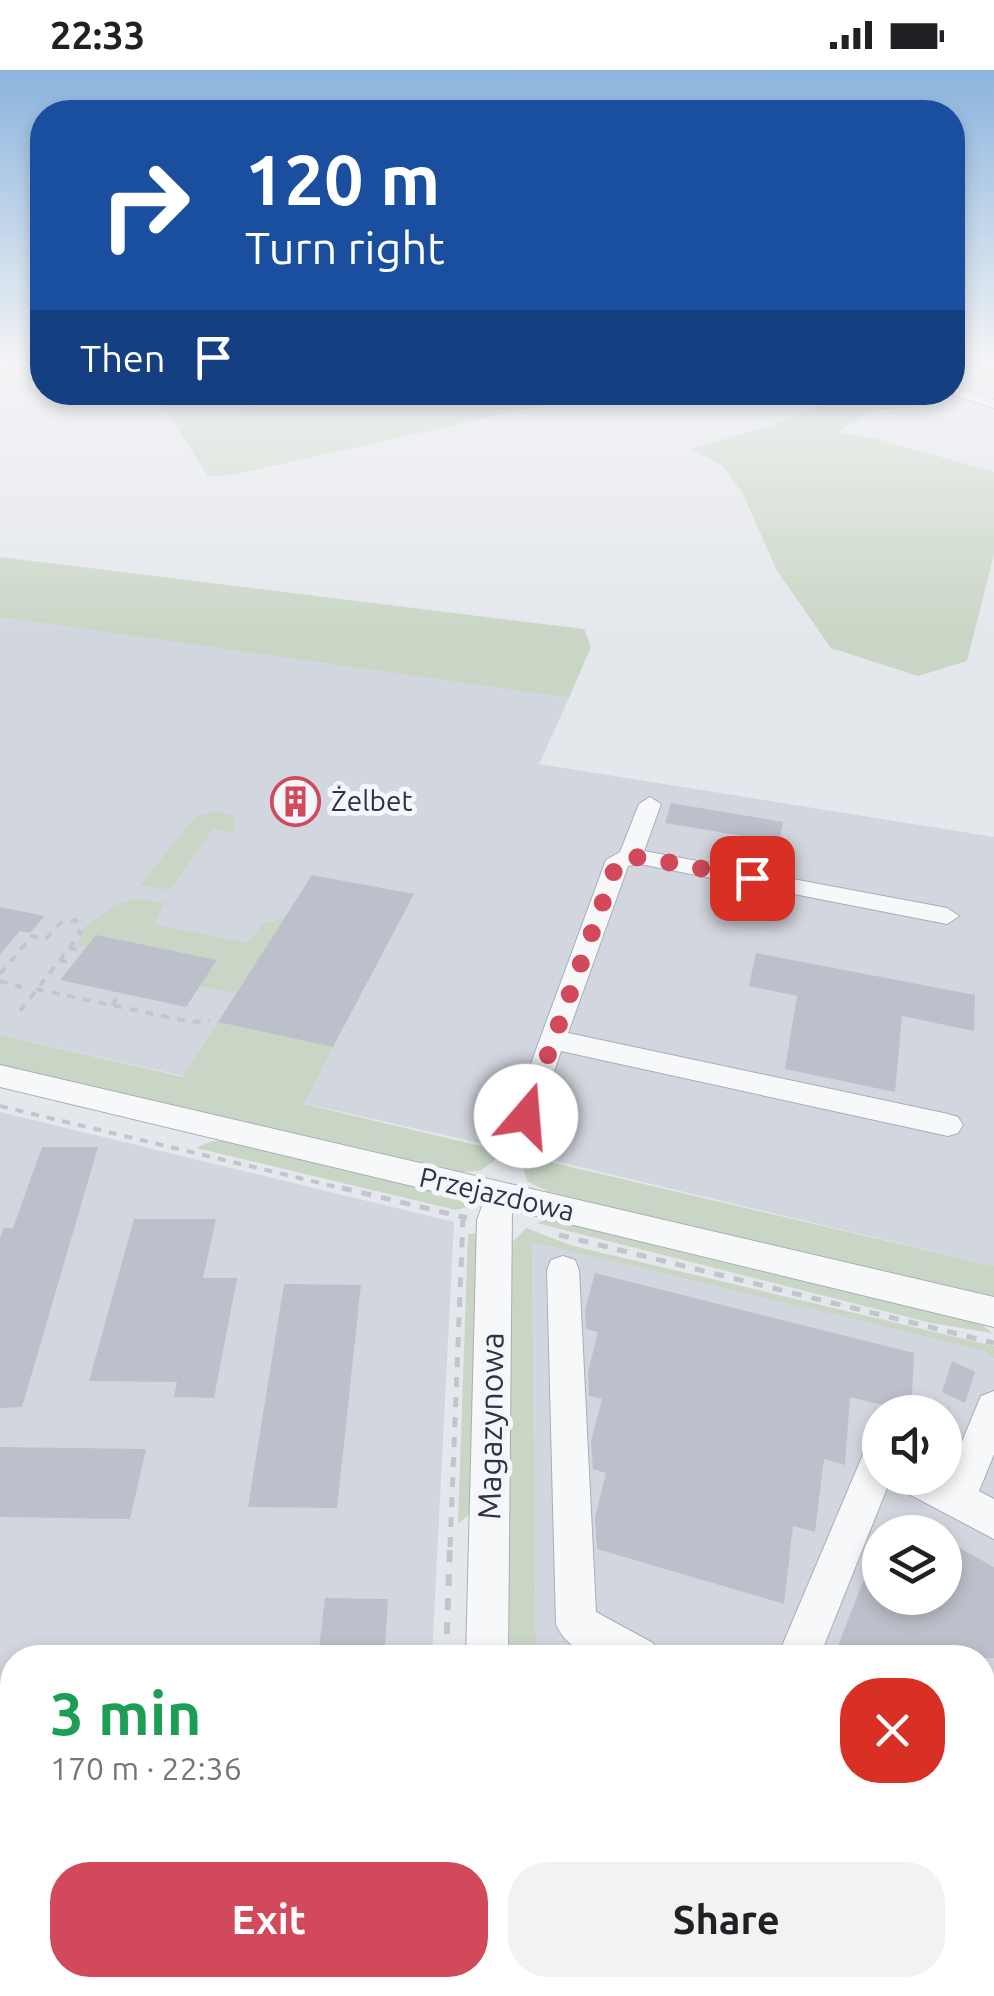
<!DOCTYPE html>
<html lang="en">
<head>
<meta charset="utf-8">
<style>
  :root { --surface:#fff; --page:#f2f2f2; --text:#202124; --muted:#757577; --accent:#d1495b }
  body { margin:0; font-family:Ubuntu,sans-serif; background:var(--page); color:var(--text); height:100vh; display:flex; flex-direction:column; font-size:38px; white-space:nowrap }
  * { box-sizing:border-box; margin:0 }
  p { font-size:32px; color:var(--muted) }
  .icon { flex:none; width:55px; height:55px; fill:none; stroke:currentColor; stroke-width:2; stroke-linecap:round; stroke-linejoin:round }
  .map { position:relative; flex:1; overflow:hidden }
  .sheet { position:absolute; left:0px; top:1575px; width:995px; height:352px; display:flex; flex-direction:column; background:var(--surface); border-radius:40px 40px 0 0; box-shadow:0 5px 15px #0003 }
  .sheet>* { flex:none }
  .banner { position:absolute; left:30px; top:30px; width:935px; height:305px; border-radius:40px; box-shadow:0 5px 15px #0003; background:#1a4fa0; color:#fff; overflow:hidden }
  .fabs { position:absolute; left:862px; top:1325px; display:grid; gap:20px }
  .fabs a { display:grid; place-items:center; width:100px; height:100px; border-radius:50%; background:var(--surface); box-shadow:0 5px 15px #0003; font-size:50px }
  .pin { position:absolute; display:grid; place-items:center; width:85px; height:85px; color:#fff; margin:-42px; border-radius:20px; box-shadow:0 5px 15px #0006 }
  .me { position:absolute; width:110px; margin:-55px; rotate:18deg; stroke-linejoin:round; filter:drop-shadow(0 0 8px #0008) }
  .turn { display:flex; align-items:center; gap:35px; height:210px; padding:0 50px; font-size:45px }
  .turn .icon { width:130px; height:130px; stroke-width:2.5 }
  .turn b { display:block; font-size:70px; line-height:85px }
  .then { display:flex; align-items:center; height:95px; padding:0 50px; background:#0003; gap:20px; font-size:38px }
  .round { display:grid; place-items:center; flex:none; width:105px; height:105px; border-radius:40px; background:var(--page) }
  .head { display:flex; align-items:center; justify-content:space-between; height:170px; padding:0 50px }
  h1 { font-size:60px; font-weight:600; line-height:75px; color:#1e9e55 }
  .button { display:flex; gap:20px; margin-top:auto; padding:20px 50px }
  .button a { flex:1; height:115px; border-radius:40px; background:var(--accent); color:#fff; font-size:40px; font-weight:600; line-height:115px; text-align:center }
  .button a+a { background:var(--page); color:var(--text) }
  .status { display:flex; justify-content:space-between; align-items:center; height:70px; padding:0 50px; background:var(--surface); direction:ltr }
  .status svg { height:28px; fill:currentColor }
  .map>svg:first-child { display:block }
</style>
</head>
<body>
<div class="status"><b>22:33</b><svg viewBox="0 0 49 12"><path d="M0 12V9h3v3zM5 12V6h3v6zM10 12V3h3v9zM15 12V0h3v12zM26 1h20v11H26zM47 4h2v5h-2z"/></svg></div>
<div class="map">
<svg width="994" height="1926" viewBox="0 0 994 1926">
  <rect width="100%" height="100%" fill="#e4e7ec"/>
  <path fill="#d2d6de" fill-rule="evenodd" d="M153 323H339L172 350Z
    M0 547 569 628 539 694 994 767V1196L471 1071 0 965Z
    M0 1042 454 1152 432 1587 12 1588V1915H419L418 1926H0Z
    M532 1172 986 1281 994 1290V1926H541V1915H982V1588L536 1587ZM880 1342H945V1408H880ZM880 1462H945V1528H880Z"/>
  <path fill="#c9d6c5" d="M339 322H598V323L233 405 208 406 172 350Z
    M853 323H910L915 337 872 341 837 362 874 368 994 402V484L967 591 918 606 831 578 777 501 743 424 723 396 692 379 774 354Z
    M0 487 584 559 591 577 569 628 0 547Z
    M214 741 233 746 236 754 232 763 213 759 170 820 140 815 194 748Z
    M133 829 165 833 153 854 247 873 263 854 284 849 236 923 200 916 216 890 74 876 85 863 80 861 113 836Z
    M218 952 333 977 304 1034 506 1082 480 1101 462 1102 0 995V965L183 1007Z
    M212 1071H228L449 1123 469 1137 456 1140 196 1078Z
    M520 1085 994 1196V1230L556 1126 527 1111Z
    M551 1148 979 1252 992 1263 931 1253 537 1153Z
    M526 1158 573 1176 994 1276V1289L985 1281 532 1172 536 1587 498 1588 507 1170 514 1171Z
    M482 1163 470 1444 458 1454 468 1164Z"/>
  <path fill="#bbc0ca" d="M671 733 783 752 779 772 665 753Z
    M312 805 414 824 333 977 218 952Z
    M0 837 45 846 30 863 20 861 0 884Z
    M96 865 217 890 186 937 60 910Z
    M756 883 975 925 974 961 902 946 895 1022 785 999 797 926 749 916Z
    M42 1077H98L22 1337 0 1338V1168L4 1158H13Z
    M134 1149H216L203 1208H237L214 1328 174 1327 177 1312 89 1311Z
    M595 1203 914 1283 911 1342 850 1327 845 1395 824 1389 815 1462 793 1456 784 1534 597 1479 595 1448 606 1403 593 1399 591 1372 602 1329 589 1326 588 1302 598 1262 586 1259 585 1240Z
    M284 1214 361 1215 337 1438 248 1437Z
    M952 1291 975 1302 965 1333 942 1322Z
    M0 1377 146 1379 130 1449 0 1447Z
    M945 1470 994 1497V1588H833L879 1471 880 1528H945Z
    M325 1528 388 1529 384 1588H318Z"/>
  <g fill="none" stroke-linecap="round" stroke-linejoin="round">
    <defs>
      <path id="minor" d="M952 316 994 330V338L947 323 952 322Z
        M212 322H283L243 331Z
        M650 727 661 734 644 781 947 838 959 846 947 854 640 794 628 796 568 963 948 1044 958 1047 963 1055 958 1063 948 1066 561 981 524 1091 513 1095 502 1091 498 1083 606 790 620 782 639 734Z
        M0 995 994 1227V1257L512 1140 508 1588H466L477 1150 483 1133 0 1017Z
        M563 1186 575 1190 579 1200 596 1542 653 1573 659 1588C622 1588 572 1594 556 1554L547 1200 551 1190Z
        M994 1321V1384L979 1421 994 1429V1469L903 1421 897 1408 948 1405 981 1326Z
        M880 1370V1408H891L819 1588H777L867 1375Z
        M982 1744 994 1749V1797L982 1792Z
        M456 1915H506V1926H456Z
        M641 1915H691L687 1926H637Z"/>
    </defs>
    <use href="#minor" stroke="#a9aeb7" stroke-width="2"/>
    <path stroke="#c2c5cb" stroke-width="4" stroke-dasharray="8 8" stroke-linecap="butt" d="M69 878 84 881
      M59 890 73 893
      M0 904 32 866 46 869 60 853 78 850
      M0 911 22 917
      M36 919 191 952 210 951
      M112 935 120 923
      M20 941 81 863 73 856
      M0 1036 353 1121"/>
    <path stroke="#c2c5cb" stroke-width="5" stroke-dasharray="10 10" stroke-linecap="butt" d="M342 1118 467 1148
      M559 1165 994 1273
      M450 1477 463 1148"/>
    <path stroke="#c2c5cb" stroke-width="6" stroke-dasharray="12 12" stroke-linecap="butt" d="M446 1588 450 1475
      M435 1915V1926"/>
    <use href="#minor" fill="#f7f8fa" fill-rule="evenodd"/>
  </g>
  <linearGradient id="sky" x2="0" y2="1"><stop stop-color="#8bb4dd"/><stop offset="0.52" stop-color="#f3f4f6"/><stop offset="1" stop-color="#f3f4f6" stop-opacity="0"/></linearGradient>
  <rect width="994" height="562" fill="url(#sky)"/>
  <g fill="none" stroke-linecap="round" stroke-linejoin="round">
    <path stroke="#d1495b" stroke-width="18" stroke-dasharray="0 32.4" d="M526 1046 618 790 640 787 752 808"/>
  </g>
  <defs>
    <symbol id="building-ring" viewBox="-11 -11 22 22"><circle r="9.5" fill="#f4f6f9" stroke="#d1495b" stroke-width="1.5"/><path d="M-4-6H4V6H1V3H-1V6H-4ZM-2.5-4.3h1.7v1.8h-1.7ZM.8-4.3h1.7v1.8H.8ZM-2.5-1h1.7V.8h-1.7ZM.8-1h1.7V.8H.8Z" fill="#d1495b"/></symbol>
  </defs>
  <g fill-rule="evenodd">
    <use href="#building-ring" x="268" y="704" width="55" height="55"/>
  </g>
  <g text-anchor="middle" stroke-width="10" stroke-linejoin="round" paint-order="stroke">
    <g font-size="28" fill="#2b3445" stroke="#f4f6f9" text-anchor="start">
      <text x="331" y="741">Żelbet</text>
    </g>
    <g font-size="28" fill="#2b3445" stroke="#f4f6f9">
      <text transform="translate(497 1124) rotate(13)" y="10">Przejazdowa</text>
    </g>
    <g font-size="32" fill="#2b3445" stroke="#f4f6f9">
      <text transform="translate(491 1356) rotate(-89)" y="11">Magazynowa</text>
    </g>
  </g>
</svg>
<div class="fabs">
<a><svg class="icon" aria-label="sound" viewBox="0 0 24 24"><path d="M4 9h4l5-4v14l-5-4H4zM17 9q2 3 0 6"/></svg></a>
<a><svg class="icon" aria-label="layers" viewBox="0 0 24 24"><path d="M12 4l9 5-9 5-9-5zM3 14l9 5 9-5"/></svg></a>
</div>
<div class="pin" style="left:752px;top:808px;background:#d93025"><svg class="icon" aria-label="arrive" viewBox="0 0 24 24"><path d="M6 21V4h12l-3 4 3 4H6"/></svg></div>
<svg class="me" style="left:526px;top:1046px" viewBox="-20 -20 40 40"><circle r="19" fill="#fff"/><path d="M0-13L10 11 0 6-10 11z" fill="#d1495b"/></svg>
<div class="banner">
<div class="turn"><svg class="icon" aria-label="right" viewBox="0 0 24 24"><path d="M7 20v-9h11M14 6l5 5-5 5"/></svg><div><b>120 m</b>Turn right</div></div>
<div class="then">Then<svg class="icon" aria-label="arrive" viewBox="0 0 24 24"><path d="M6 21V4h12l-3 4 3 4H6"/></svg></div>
</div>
<section class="sheet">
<div class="head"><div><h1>3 min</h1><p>170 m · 22:36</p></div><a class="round" style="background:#d93025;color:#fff"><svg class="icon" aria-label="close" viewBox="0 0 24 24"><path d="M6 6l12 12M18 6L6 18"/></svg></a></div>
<div class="button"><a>Exit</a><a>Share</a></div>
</section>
</div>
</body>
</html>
